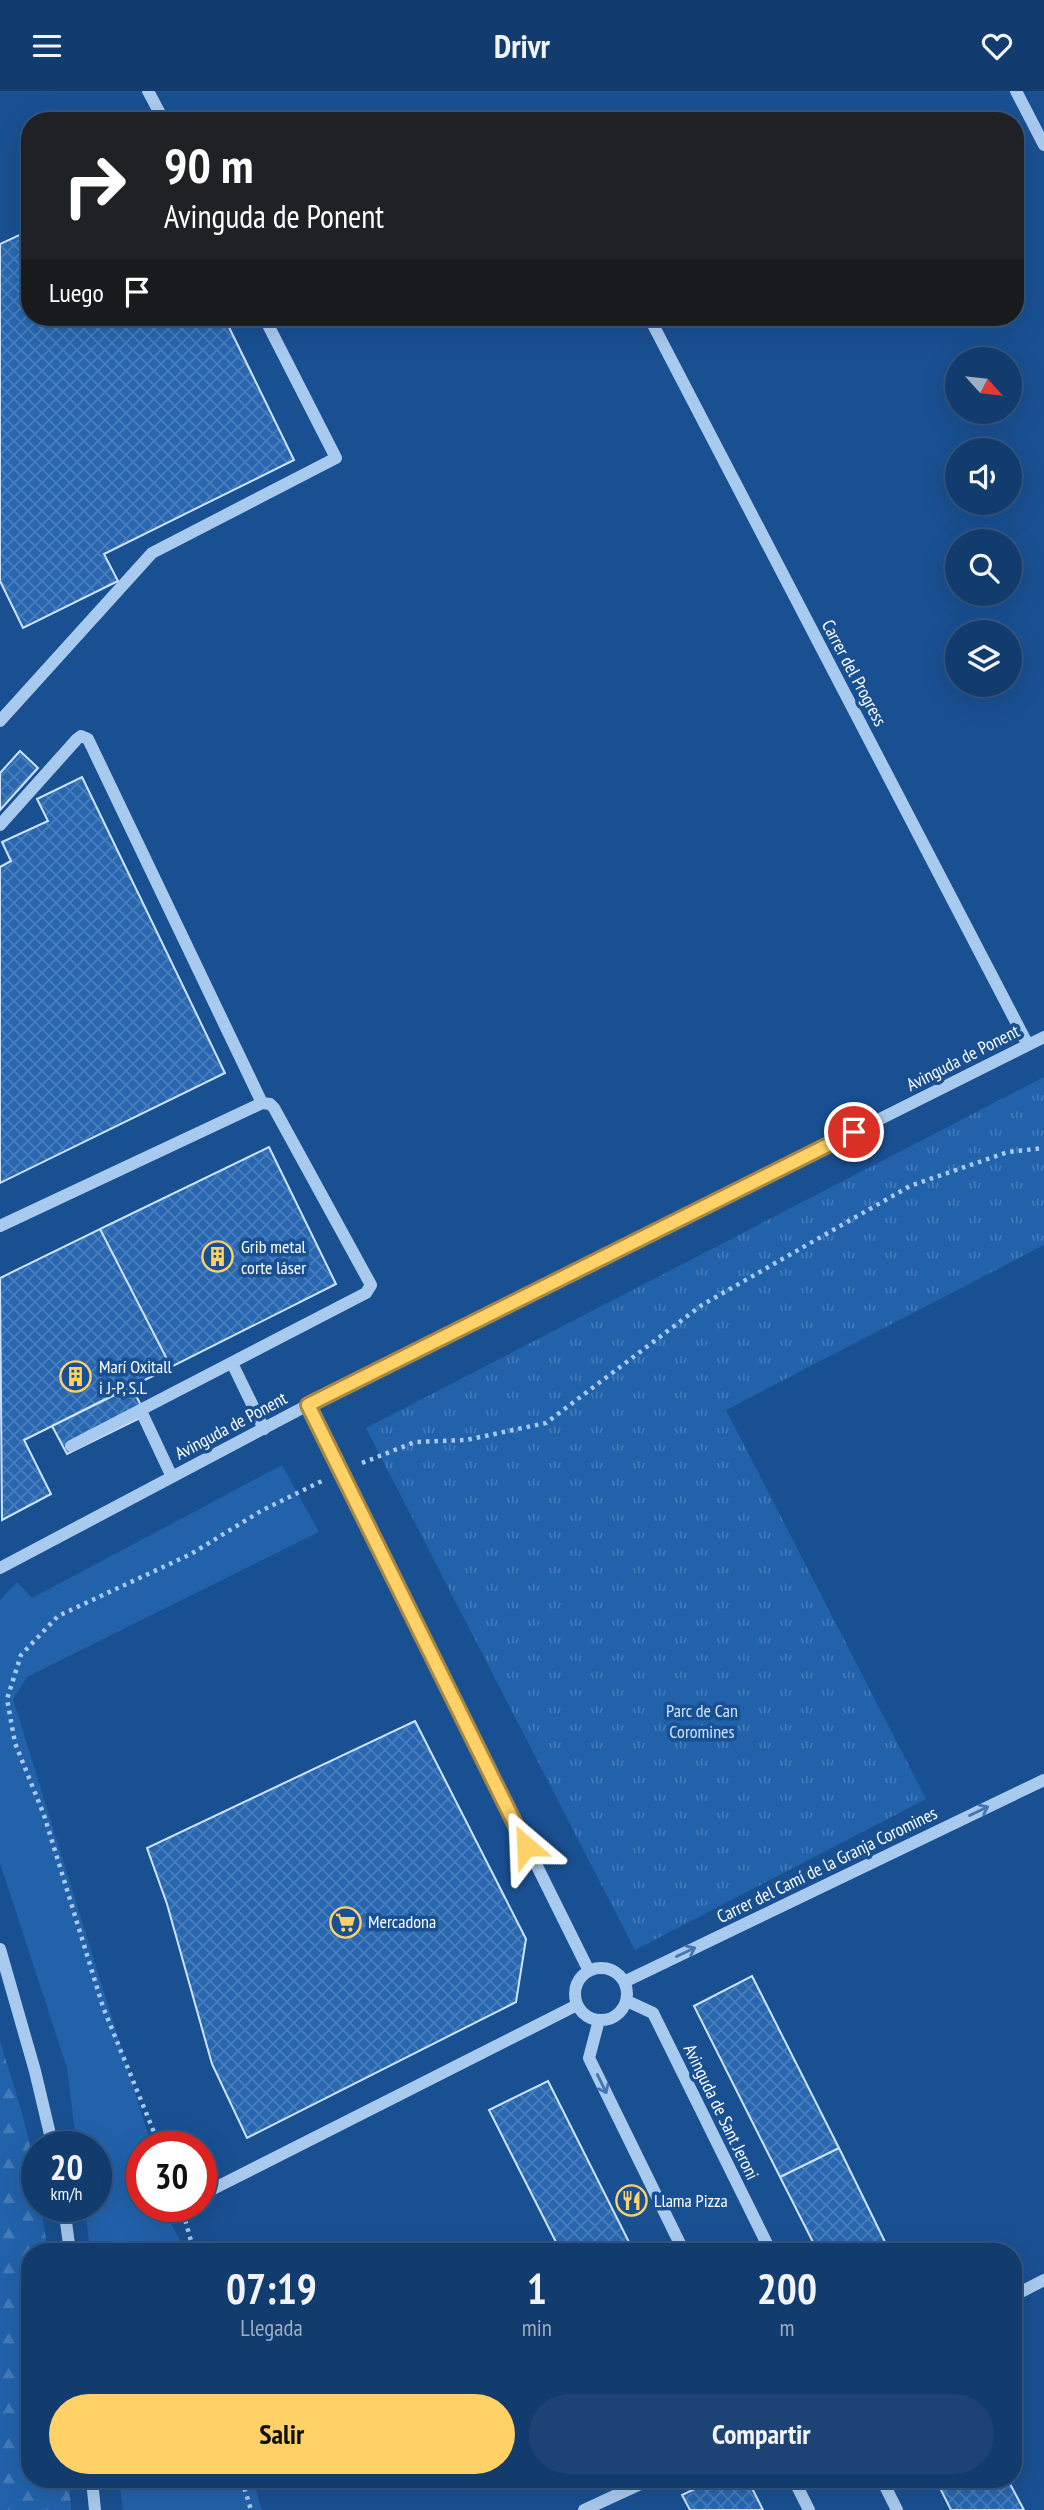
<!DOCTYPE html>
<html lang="es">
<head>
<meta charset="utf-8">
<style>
  :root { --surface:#133c6e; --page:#1c4373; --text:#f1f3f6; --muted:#9dadc2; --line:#325681; --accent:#ffd167 }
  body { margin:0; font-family:"PT Sans Narrow",sans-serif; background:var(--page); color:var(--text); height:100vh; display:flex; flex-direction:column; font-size:26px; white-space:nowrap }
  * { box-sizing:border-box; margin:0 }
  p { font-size:23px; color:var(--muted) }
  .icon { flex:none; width:38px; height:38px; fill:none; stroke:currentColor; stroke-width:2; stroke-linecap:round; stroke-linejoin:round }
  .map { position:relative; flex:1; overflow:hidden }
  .details { position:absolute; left:21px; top:2152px; width:1001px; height:245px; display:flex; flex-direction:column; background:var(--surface); border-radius:28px; box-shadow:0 7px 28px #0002,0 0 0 2px var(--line) }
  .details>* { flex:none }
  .guide { position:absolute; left:21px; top:21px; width:1003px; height:214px; border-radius:28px; box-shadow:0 7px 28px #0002,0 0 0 2px var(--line); background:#202124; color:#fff; overflow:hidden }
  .needle { width:46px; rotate:117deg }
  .controls { position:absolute; left:945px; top:256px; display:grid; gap:14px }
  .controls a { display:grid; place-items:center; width:77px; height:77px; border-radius:50%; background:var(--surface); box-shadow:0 7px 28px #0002,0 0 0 2px var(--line); font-size:35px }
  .speed { position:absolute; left:21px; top:2040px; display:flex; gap:14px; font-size:35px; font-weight:700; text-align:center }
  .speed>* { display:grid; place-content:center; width:91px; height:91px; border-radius:50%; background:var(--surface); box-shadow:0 7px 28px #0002,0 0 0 2px var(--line); line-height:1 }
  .speed small { font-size:18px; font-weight:400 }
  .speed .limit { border:10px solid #d22; background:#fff; color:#111 }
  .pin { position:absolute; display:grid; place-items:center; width:60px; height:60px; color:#fff; margin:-30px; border:4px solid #fff; border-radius:50%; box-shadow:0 2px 7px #0007 }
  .me { position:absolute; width:77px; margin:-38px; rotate:334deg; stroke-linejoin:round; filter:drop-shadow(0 0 5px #0008) }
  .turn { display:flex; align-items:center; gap:24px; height:147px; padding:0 28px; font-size:32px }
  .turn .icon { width:91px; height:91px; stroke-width:2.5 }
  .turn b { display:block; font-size:49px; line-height:60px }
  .then { display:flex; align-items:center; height:66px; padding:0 28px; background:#0003; gap:14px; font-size:26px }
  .eta { display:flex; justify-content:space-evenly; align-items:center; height:119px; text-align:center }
  .eta b { font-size:42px; font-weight:600; line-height:49px }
  .button { display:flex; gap:14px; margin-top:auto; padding:14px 28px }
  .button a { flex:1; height:80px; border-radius:42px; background:var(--accent); color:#111; font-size:28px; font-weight:600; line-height:80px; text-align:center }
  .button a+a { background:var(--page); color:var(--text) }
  header { display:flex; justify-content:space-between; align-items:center; height:91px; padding:0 28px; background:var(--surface); font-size:32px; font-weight:600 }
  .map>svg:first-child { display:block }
</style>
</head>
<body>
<header><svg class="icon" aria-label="menu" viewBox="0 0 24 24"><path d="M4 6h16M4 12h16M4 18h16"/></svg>Drivr<svg class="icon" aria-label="heart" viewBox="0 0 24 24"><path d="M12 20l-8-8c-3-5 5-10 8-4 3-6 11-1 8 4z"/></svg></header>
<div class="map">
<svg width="1044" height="2419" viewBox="0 0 1044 2419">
  <defs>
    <pattern id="forest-firs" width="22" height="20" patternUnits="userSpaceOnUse" patternTransform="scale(1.75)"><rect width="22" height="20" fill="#2262ab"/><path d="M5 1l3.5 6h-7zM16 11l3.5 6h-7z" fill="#437ab8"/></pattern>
    <pattern id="park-tufts" width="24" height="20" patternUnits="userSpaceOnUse" patternTransform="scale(1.75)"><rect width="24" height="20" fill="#2262ab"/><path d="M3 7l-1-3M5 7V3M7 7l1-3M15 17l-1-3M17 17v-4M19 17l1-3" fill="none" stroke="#437ab8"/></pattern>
    <pattern id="building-cross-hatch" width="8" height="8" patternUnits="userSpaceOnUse" patternTransform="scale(1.75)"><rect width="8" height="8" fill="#2867b0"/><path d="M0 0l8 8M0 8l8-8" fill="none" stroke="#487ebc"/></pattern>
  </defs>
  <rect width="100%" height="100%" fill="#195092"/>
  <path fill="#2262ab" d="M282 1374 319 1441 27 1586 13 1608 152 2056H142V2071L139 2073 142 2079V2116H162L180 2149 183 2161H90L85 2116H96V2056H77L67 1977 0 1772V1509L17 1491 32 1507Z
    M119 2389H253L262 2419H123Z"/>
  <path fill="url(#forest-firs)" d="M0 1950C16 2004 37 2059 37 2116H41L48 2161H30V2389H69L71 2419H0Z"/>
  <path fill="url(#park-tufts)" d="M1044 986V1154L726 1319 926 1708 635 1859 366 1337Z"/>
  <path fill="url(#building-cross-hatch)" stroke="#cfe4fb" stroke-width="2" d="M30 139V226H224L294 369 104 463 118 490 23 537 0 490V153Z
    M20 660 38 677 0 719V682Z
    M82 686 225 982 0 1092V776L11 770 2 751 48 730 37 708Z
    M269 1056 336 1193 171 1276 100 1138Z
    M100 1138 171 1276 24 1349 51 1403 2 1429 0 1187Z
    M131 1295 146 1324 67 1363 52 1335Z
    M415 1630 526 1848 516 1911 247 2047 212 1973 167 1813 147 1757Z
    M752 1885 839 2057 780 2086 694 1915Z
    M548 1990 634 2161H561L489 2019Z
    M839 2057 890 2161H818L780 2086Z
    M713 2389H748L763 2419H690L682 2404Z
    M936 2389H1008L1024 2419H951Z"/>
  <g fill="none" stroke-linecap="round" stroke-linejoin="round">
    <path stroke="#a9caef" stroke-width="4.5" stroke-dasharray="3.5 5" stroke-linecap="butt" d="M362 1372 415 1351 466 1349 546 1332 702 1214 910 1095 1008 1061 1044 1057
      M160 2056 103 1916 44 1724 15 1652 7 1608 21 1564 58 1525 191 1463 261 1420 322 1390
      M183 2121 194 2161
      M242 2389 251 2419"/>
    <path stroke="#a9caef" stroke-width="12" d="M148 0 164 30
      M1016 0 1044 54
      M649 226 1028 954
      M0 630 152 462 336 367 264 226
      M0 734 77 648 81 645 88 648 262 1012
      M0 1135 262 1012 270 1013 274 1017 371 1194 366 1202 71 1355
      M232 1272 264 1338
      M308 1314 589 1880
      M141 1320 172 1386
      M0 1477 308 1314 1044 946
      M0 1858 35 1980 53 2056
      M575 1903a26 26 0 1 1 52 0a26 26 0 1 1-52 0Z
      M624 1891 1044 1689
      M627 1910 653 1922 771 2161
      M599 1929 589 1967 684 2161
      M201 2104 577 1914
      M64 2116 70 2161
      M1013 2205 1044 2189
      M92 2389 95 2419
      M794 2389 809 2419
      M882 2389 897 2419
      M584 2419 649 2389"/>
  </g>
  <defs><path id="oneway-shaft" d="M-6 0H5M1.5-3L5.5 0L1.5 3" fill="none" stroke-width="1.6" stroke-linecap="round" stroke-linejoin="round" transform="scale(1.75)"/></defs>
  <g stroke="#4475ae">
    <use href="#oneway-shaft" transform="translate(979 1720) rotate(-26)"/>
    <use href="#oneway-shaft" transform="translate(686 1861) rotate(-26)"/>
    <use href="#oneway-shaft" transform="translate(602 1993) rotate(64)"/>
  </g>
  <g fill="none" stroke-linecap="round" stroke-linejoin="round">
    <defs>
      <path id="route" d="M526 1755 308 1314 854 1041"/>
    </defs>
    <use href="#route" stroke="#a68843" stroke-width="18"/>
    <use href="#route" stroke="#ffd167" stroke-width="12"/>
  </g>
  <defs>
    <symbol id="building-ring" viewBox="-11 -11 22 22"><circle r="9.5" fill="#195092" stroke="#ffd167" stroke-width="1.5"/><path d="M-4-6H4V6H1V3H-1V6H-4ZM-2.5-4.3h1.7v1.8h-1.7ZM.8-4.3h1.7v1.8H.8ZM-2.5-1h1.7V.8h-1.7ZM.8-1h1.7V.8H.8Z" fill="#ffd167"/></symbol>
    <symbol id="supermarket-ring" viewBox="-11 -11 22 22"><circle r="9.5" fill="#195092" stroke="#ffd167" stroke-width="1.5"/><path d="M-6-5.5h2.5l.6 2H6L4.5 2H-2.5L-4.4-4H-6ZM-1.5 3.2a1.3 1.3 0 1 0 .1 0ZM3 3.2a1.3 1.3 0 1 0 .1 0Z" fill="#ffd167"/></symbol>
    <symbol id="restaurant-ring" viewBox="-11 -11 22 22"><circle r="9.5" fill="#195092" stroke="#ffd167" stroke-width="1.5"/><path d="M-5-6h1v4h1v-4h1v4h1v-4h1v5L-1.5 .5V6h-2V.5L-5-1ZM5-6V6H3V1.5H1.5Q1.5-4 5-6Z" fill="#ffd167"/></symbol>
  </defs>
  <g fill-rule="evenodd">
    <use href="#building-ring" x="200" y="1148" width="35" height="35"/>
    <use href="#building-ring" x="58" y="1268" width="35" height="35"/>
    <use href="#supermarket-ring" x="328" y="1814" width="35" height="35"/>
    <use href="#restaurant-ring" x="614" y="2092" width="35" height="35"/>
  </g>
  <g text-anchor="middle" stroke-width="7" stroke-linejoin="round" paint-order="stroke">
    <g font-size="18" fill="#fff" stroke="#195092">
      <text transform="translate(854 582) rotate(62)" y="6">Carrer del Progress</text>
      <text transform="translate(963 967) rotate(-27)" y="6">Avinguda de Ponent</text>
      <text transform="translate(231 1335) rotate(-28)" y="6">Avinguda de Ponent</text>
      <text transform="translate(827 1774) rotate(-26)" y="6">Carrer del Camí de la Granja Coromines</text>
      <text transform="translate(721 2021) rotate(64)" y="6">Avinguda de Sant Jeroni</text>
    </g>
    <g font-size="18" fill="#fff" stroke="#195092" text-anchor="start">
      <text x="241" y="1162">Grib metal<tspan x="241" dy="21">corte láser</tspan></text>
      <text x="99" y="1282">Marí Oxitall<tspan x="99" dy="21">i J-P, S.L</tspan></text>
      <text x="368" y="1837">Mercadona</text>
      <text x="654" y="2116">Llama Pizza</text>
    </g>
    <g font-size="18" fill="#cfe4fb" stroke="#195092">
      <text x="702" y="1626">Parc de Can<tspan x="702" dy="21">Coromines</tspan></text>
    </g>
  </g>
</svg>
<div class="controls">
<a><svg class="needle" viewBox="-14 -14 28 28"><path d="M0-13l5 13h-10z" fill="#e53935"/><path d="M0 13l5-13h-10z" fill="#9dadc2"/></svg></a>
<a><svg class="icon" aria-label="sound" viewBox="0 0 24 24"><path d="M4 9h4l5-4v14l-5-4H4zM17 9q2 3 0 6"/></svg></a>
<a><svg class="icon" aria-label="search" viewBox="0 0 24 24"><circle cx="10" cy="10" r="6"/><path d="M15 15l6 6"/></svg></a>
<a><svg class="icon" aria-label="layers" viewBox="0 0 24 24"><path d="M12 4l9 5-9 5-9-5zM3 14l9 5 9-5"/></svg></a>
</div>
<div class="speed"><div>20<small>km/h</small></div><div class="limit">30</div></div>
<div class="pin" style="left:854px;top:1041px;background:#d93025"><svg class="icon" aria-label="arrive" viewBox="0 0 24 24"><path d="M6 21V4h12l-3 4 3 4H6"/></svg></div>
<svg class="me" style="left:526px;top:1755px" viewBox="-20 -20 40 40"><path d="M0-17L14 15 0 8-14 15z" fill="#ffd167" stroke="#fff" stroke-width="4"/></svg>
<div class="guide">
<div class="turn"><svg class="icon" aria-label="right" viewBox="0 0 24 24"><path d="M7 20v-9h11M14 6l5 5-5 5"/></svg><div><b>90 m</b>Avinguda de Ponent</div></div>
<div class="then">Luego<svg class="icon" aria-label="arrive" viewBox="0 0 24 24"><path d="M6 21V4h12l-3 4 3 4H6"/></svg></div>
</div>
<section class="details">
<div class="eta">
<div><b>07:19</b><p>Llegada</p></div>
<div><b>1</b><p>min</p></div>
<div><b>200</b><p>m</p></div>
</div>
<div class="button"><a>Salir</a><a>Compartir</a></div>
</section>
</div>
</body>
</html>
